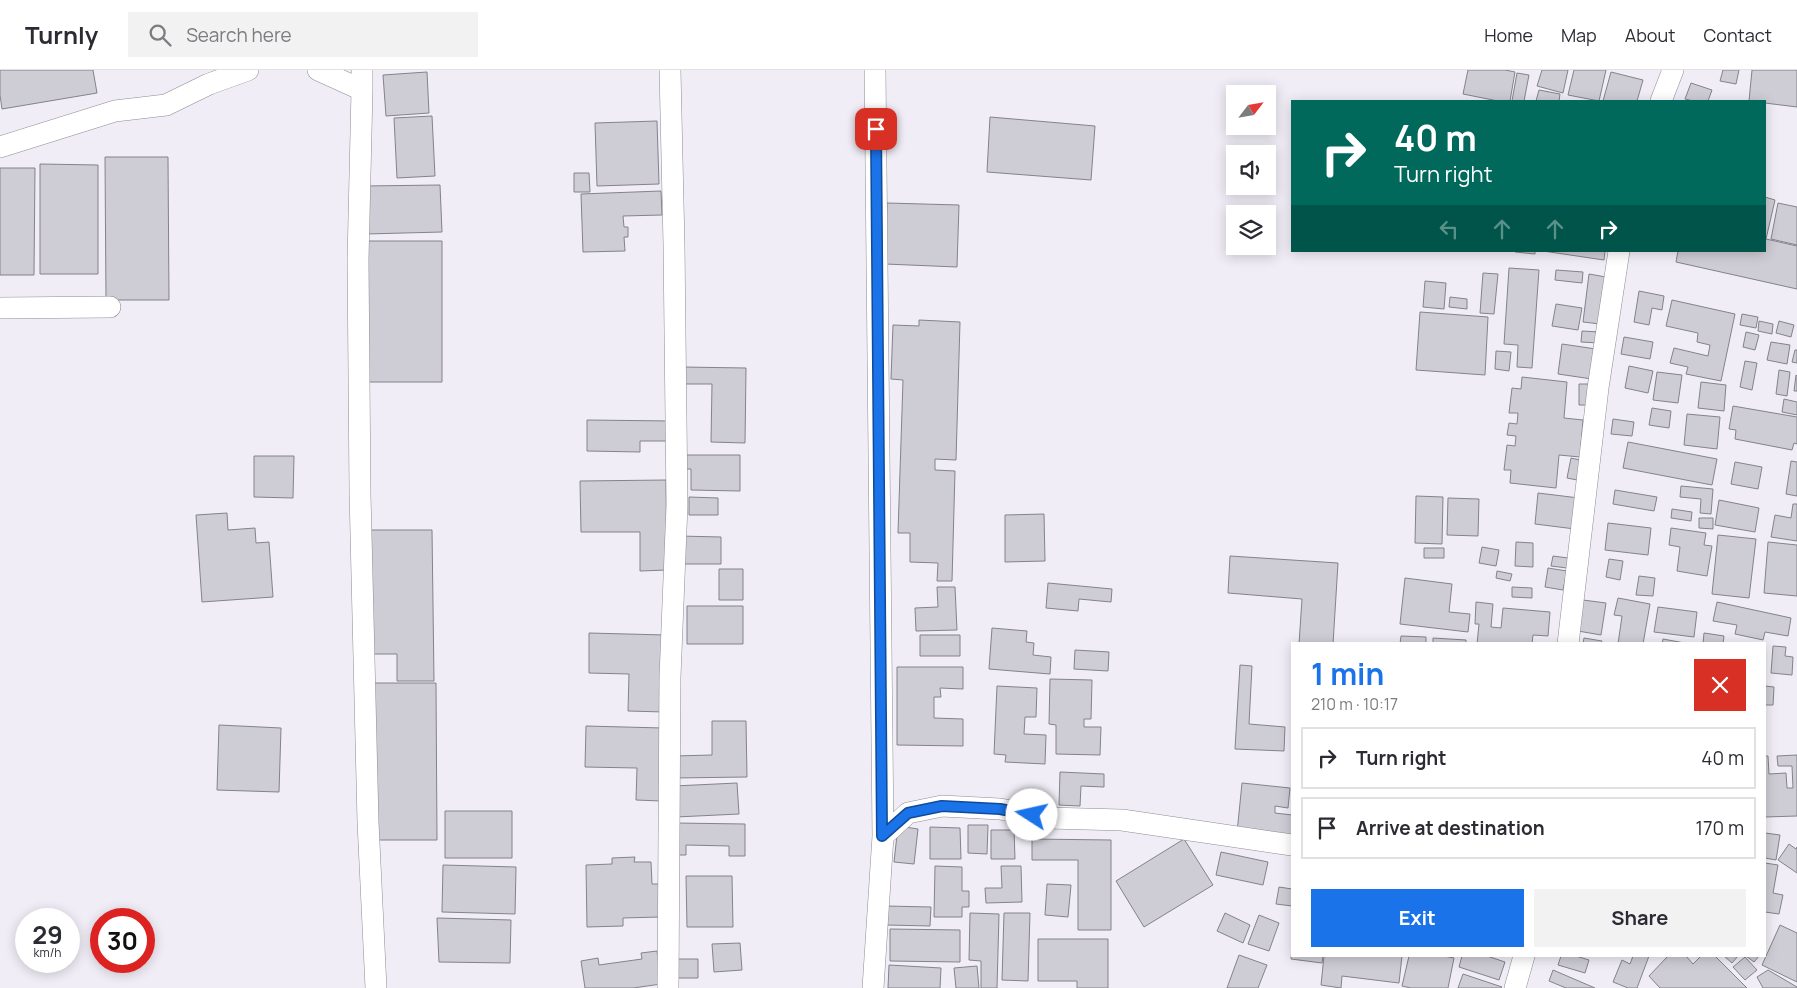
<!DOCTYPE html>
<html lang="en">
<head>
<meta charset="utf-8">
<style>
  :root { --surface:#fff; --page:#f2f2f3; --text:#2b2b33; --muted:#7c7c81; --line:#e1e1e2; --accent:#1a73e8 }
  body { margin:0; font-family:Manrope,sans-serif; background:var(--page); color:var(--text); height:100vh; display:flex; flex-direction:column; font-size:19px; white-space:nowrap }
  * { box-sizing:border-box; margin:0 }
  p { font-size:16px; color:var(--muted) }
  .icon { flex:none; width:28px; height:28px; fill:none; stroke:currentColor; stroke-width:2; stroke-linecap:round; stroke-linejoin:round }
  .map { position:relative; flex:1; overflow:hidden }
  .drawer { position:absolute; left:1291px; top:572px; width:475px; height:315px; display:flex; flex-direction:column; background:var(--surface); border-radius:0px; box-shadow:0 2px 12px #0003 }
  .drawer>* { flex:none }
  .top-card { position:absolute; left:1291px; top:30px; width:475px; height:152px; border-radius:0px; box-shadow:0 2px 12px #0003; background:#00695c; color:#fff; overflow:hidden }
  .needle { width:32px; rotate:59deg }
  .fabs { position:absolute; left:1226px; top:15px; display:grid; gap:10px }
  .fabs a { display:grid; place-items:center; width:50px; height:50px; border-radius:0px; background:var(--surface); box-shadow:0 2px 12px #0003; font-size:25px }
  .speed { position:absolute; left:15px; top:838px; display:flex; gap:10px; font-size:25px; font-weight:700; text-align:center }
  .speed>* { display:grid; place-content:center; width:65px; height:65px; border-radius:50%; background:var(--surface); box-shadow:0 2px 12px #0003; line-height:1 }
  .speed small { font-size:12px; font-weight:400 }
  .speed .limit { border:8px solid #d22; background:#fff; color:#111 }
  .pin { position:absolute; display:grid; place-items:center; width:42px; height:42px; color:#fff; margin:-21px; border-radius:10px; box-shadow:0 2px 8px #0006 }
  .me { position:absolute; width:55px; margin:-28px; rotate:280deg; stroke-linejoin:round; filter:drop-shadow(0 0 4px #0008) }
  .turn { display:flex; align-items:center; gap:18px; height:105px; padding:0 20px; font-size:22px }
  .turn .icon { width:65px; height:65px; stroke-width:2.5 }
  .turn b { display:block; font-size:35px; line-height:42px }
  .lanes { display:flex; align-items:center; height:48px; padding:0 20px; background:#0003; justify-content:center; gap:25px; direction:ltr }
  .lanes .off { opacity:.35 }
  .round { display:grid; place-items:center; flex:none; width:52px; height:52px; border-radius:0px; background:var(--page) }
  .overview { display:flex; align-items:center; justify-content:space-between; height:85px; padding:0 20px }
  h1 { font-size:30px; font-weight:700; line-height:38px; color:var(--accent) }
  .primary-button { display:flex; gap:10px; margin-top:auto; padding:10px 20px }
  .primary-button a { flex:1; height:58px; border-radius:0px; background:var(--accent); color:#fff; font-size:20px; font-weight:700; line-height:58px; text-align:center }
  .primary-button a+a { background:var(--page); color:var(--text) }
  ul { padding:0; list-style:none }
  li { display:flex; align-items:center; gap:15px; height:62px; margin:0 10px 8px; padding:0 10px; border:2px solid var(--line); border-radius:0px }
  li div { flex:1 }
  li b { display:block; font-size:19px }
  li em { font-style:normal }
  header { display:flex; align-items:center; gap:30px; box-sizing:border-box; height:70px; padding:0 25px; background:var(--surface); border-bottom:1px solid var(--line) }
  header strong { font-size:24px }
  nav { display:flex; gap:28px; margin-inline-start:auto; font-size:18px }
  .search { width:350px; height:45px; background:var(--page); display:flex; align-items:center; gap:12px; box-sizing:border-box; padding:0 18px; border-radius:0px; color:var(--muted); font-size:19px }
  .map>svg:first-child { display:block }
</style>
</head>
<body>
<header>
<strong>Turnly</strong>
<div class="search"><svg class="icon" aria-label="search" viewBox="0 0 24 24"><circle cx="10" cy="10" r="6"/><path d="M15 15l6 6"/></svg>Search here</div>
<nav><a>Home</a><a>Map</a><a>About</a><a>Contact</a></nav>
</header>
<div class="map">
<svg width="1797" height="918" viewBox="0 0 1797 918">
  <rect width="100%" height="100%" fill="#f0edf6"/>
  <path fill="#ceccd4" stroke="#84828a" d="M0 0H93L97 23 2 39 0 25Z
    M1468 0H1505L1515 2 1510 31H1498L1463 24Z
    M1542 0H1568L1563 23 1537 16Z
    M1574 0H1606L1599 31 1568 25Z
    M1723 0H1739L1736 14 1720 11Z
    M1752 0H1797V37L1765 33V31H1749Z
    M427 2 429 43 386 46 383 5Z
    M1611 2 1643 10 1637 31H1603Z
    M1517 3 1529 5 1524 31H1512Z
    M1691 13 1712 20 1708 31H1693L1685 29Z
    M1539 20 1560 24 1559 31H1536Z
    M432 46 435 106 397 108 394 48Z
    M990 47 1095 56 1091 110 987 102Z
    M657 51 659 114 597 116 595 53Z
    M105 87H168L169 230H106Z
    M40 94 98 95V204H40Z
    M0 98H35L34 205H0Z
    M574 103H589L590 122H574Z
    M440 115 442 162 366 164 365 116Z
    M661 121 662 145 623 146 624 157H628V167H624L625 181 583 182 581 124Z
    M1765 127 1775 130 1766 169 1797 176V219L1676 192 1678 181H1765Z
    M887 133 959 135 957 197 885 194Z
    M1778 133 1797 137V175L1771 169Z
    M365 171H442V312H365Z
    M1515 181H1535V184L1515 182Z
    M1543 181H1605L1604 190Z
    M1509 198 1539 200 1532 298 1517 297 1518 275 1504 274Z
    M1556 200 1583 202 1582 213 1555 210Z
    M1483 203 1498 204 1494 244 1480 243Z
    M1589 204 1606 207 1600 254 1583 252Z
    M1425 211 1446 213 1444 239 1423 237Z
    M1639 221 1664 226 1662 240 1652 238 1649 255 1634 252Z
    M1450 227 1467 229V239L1449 237Z
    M1672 230 1735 244 1721 311 1686 304 1688 297 1670 293 1674 278 1708 286 1710 275 1697 272 1698 263 1666 256Z
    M1556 234 1582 238 1578 260 1552 256Z
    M1420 242 1488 247 1485 305 1416 300Z
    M1742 244 1758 247 1756 258 1740 255Z
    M919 250 960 252 956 390 935 389V400L955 401 952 511H937L938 493 910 492V463H898L903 310 891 309 893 255 919 256Z
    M1759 251 1773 254 1772 264 1758 261Z
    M1779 251 1794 255 1791 267 1776 263Z
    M1582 261 1600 262 1599 273 1581 272Z
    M1746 262 1759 265 1755 280 1743 277Z
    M1624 267 1653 272 1650 289 1621 284Z
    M1771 272 1790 275 1787 294 1767 290Z
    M1562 274 1596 279 1592 309 1558 304Z
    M1795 280H1797V293L1792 292Z
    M1496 281 1511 282 1509 301 1495 299Z
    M1745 291 1757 293 1752 320 1740 317Z
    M1629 296 1653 301 1648 323 1625 318Z
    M683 297 746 298 745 373 711 372 712 314H683Z
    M1779 300 1790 302 1787 326 1776 324Z
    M1657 302 1682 305 1678 333 1653 330Z
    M1796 305 1797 306V321H1794Z
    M1522 307 1567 312 1564 348 1583 350 1580 387 1559 385 1556 418 1510 413 1511 400H1504L1507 375 1515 376 1516 366 1507 365 1509 353 1517 354 1518 343H1509L1512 318 1521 319Z
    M1701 312 1726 315 1724 341 1698 338Z
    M1579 314H1590L1589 335H1579Z
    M1784 329 1797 332V345L1782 342Z
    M1733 336 1797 347V374L1794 373 1792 380 1735 369 1736 360 1729 359Z
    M1652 338 1671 341 1669 358 1649 355Z
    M1687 344 1720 347 1717 379 1684 375Z
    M1613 349 1634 352 1632 366 1611 364Z
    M587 350 672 351V371H640V382L587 381Z
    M1628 372 1717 389 1712 415 1623 398Z
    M684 385H740V421L691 420V399H684Z
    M254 386H294L293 428 254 427Z
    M1571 388 1580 390 1577 410 1567 408Z
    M1791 391 1797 392V426L1786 424Z
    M1735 392 1762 397 1758 419 1731 414Z
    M666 410 667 500 640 501V462H581L580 411Z
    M1681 416 1713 419 1711 444 1700 443 1701 429 1680 427Z
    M1615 420 1657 427 1654 441 1613 434Z
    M1538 423 1579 428 1575 459 1535 454Z
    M1416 426 1443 427 1442 474 1415 473Z
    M689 427 718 428V445H689Z
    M1448 428 1479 429 1478 466 1447 465Z
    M1719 430 1759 438 1755 462 1715 455Z
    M1793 434H1797V471L1771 467 1775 445 1791 448Z
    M1672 439 1692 442 1691 451 1671 448Z
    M227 443 228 460 255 458 256 473 269 472 273 527 202 532 196 445Z
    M1044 444 1045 491 1005 492V445Z
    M1699 448H1713V459L1699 458Z
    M1608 453 1651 458 1648 485 1605 480Z
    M1671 458 1706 463 1704 475 1712 476 1707 506 1677 501 1680 477 1669 475Z
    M367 460H432L434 611H397V584H369Z
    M1718 465 1756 469 1749 528 1712 524Z
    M679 466 721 467V494H679Z
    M1516 472 1533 473V497L1515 496Z
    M1768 472 1797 475V526L1764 523Z
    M1482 477 1499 480 1496 496 1479 493Z
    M1424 478H1444V488H1424Z
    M1230 486 1338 493 1333 574H1299L1302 529 1228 523Z
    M1553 486 1568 488 1567 498 1551 496Z
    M1609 489 1623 491 1620 510 1606 507Z
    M1548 498 1567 501 1563 520 1545 517Z
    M719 499H743V530H719Z
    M1497 501 1512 504 1510 511 1496 508Z
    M1639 506 1655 508 1653 526 1636 525Z
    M1405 508 1452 514 1449 542 1470 544 1468 562 1400 554Z
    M1048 513 1112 519 1111 532 1079 529 1078 541 1046 538Z
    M937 517H955L957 560 916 561 915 538 938 537Z
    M1512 517 1532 518V528L1512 527Z
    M1618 528 1650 534 1643 574H1618L1622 546 1614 545Z
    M1583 530 1606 533 1601 565 1578 561Z
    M1476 532 1493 534 1491 557 1501 558 1503 538 1550 542 1548 566 1533 565 1532 574H1477L1479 554H1475Z
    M1717 532 1791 548 1788 566 1765 562 1763 570 1735 564 1737 555 1713 551Z
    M687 536H743V574H687Z
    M1658 537 1697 542 1694 567 1654 562Z
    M992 558 1027 561 1026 572 1034 573 1033 585 1051 587 1050 604 989 599Z
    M589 563 665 565 664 642 628 641 629 604 589 603Z
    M1704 563 1724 566 1723 574H1703Z
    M920 565H960V586H920Z
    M1401 566 1426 567V574H1400Z
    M1433 568 1466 570V574H1433Z
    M1584 568 1602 571 1601 574H1583Z
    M1663 569 1690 574H1662Z
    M1773 576 1786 577 1785 586 1793 587 1792 605 1771 603Z
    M1075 580 1109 582 1108 601 1074 599Z
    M1240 595 1252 596 1249 654 1285 657 1284 681 1235 679Z
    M897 597H963V619L940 618 941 627H934V648L963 649V676L897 675Z
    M1050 609 1092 610 1091 649H1084V657H1101L1100 685 1056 684V655L1049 654Z
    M372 613H436L437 770H373Z
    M997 616 1037 618 1036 647H1025L1024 664 1046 665 1045 694 1005 692 1006 685 994 684Z
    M1765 616 1774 617 1773 635H1765Z
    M712 651H746L747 707 674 708V686L712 685Z
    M219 655 281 658 279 722 217 720Z
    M586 656 663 658 661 731 636 730 637 698 585 697Z
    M1797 685V746L1765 747V686H1768L1769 704 1786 703 1787 718H1793L1792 696H1778L1777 686Z
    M1060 702 1104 704V717L1081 716 1080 736 1059 735Z
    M737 713 739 744 676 747 674 716Z
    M1242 713 1290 718 1288 738 1275 736V743L1292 745V769L1237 763Z
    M445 741H512V788H445Z
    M675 753 745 754V786H729V776L686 775V785H675Z
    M968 755H988L987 784 968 783Z
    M898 756 918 759 914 794 894 792Z
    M930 757 960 758 961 789H930Z
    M991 760H1014L1015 789H991Z
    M1765 763 1780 765 1776 790 1765 788Z
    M1032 769 1111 770V860H1078V790H1032Z
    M1184 769 1213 815 1144 857 1116 811Z
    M1789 774 1796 779 1797 777V803L1778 790Z
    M1221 782 1268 792 1263 815 1216 805Z
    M635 787 634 792H651L652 814H659L660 847 623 848V856L587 857 586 795 612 794V788Z
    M1765 793 1778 795 1773 823 1783 825 1779 844 1765 842Z
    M443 795 516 797 515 844 442 842Z
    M935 796 962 797V821H969V837H962V847H934Z
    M1001 796H1021L1022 832 986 833 985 818H1002Z
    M686 806H732L733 857H687Z
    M1047 814 1071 815 1068 847 1045 845Z
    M1279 817 1292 819V836L1276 834Z
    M886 836 931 837 930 856 886 855Z
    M970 843 999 844 997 918H981V891L969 890Z
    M1004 843H1030L1028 911 1002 910Z
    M1225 843 1250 855 1243 873 1217 861Z
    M1259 845 1279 853 1269 881 1248 874Z
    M437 848 511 850 510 893 439 892Z
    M1780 855 1797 863V912L1762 895Z
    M890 859 960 860V892L890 891Z
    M1038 869H1108V918H1077V911H1038Z
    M740 873 742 900 714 902 712 874Z
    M1292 878V886H1323L1322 893 1291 889Z
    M657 881 661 914 633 918H585L581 891 598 888 599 895 642 889 641 883Z
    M1239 885 1267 895 1258 918H1227Z
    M1324 886H1402L1399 913 1342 906 1341 918 1321 915Z
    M1409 886H1444L1454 888 1448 918H1411L1402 916Z
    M1462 886H1487L1505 892 1499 910 1459 897Z
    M1561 886H1576L1589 890 1585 903 1558 895Z
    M1633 886H1649L1637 918H1628L1613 912 1622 890 1630 894Z
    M1668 886H1686L1693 894 1701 886H1715L1747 918H1660L1649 906Z
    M1724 886H1738L1732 893Z
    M1746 886H1759L1754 892Z
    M1745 887 1757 900 1745 910 1733 897Z
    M673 889H698V908H674Z
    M889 895 941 898 940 918H888Z
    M977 896 979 918H956L954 898Z
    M1553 900 1595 918H1566L1549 911Z
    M1768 900 1797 917V918H1763L1757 907Z
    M1463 904 1502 917 1501 918H1458Z"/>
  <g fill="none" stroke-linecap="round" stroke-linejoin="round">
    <defs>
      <path id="minor" d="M318 0 362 20 358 190 360 423 368 752 376 918
        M362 0V20
        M875 0 883 766
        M1661 31 1673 0
        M0 77 115 41 166 35 209 14 248 0
        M0 238 110 237
        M1568 574 1598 318 1619 181
        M668 918 670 607 677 435 674 175 670 0
        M873 918 883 766 908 743 942 736 1000 739 1048 748 1122 750 1292 775
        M1515 918 1524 886"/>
    </defs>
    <use href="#minor" stroke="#8f8c94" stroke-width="22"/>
    <use href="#minor" stroke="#fff" stroke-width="21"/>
  </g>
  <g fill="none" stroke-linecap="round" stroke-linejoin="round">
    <defs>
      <path id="route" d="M876 59 882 766 908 743 942 736 1000 739 1032 745"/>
    </defs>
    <use href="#route" stroke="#114b97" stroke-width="12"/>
    <use href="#route" stroke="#1a73e8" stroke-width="9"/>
  </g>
</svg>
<div class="fabs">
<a><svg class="needle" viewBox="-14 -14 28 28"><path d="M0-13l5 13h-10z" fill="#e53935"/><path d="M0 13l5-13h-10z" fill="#7c7c81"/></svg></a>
<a><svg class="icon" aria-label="sound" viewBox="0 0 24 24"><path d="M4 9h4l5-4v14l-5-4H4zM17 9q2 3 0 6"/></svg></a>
<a><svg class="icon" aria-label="layers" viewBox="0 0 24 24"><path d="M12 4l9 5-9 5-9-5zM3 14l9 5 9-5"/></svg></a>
</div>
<div class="speed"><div>29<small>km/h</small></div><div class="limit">30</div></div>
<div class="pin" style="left:876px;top:59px;background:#d93025"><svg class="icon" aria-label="arrive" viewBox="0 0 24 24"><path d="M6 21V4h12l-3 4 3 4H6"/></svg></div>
<svg class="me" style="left:1032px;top:745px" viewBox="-20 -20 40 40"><circle r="19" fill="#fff"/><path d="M0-13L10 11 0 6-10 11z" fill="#1a73e8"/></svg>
<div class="top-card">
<div class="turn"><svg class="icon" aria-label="right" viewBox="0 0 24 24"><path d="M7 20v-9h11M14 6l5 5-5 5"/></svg><div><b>40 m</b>Turn right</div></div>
<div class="lanes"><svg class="icon off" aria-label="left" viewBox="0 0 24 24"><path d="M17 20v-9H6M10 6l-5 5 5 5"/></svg><svg class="icon off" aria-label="ahead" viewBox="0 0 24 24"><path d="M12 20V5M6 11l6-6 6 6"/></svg><svg class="icon off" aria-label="ahead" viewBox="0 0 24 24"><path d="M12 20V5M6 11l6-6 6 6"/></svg><svg class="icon" aria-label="right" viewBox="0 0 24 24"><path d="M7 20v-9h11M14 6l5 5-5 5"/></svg></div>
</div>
<section class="drawer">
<div class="overview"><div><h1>1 min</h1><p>210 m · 10:17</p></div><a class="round" style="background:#d93025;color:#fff"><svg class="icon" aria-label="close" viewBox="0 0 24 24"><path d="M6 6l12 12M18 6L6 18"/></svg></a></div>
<ul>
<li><svg class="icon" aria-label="right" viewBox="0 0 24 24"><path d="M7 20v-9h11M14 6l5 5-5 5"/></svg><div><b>Turn right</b></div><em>40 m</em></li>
<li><svg class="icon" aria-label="arrive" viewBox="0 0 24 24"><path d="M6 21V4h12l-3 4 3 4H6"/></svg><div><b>Arrive at destination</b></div><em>170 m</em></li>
</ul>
<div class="primary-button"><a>Exit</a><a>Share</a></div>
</section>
</div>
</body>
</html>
